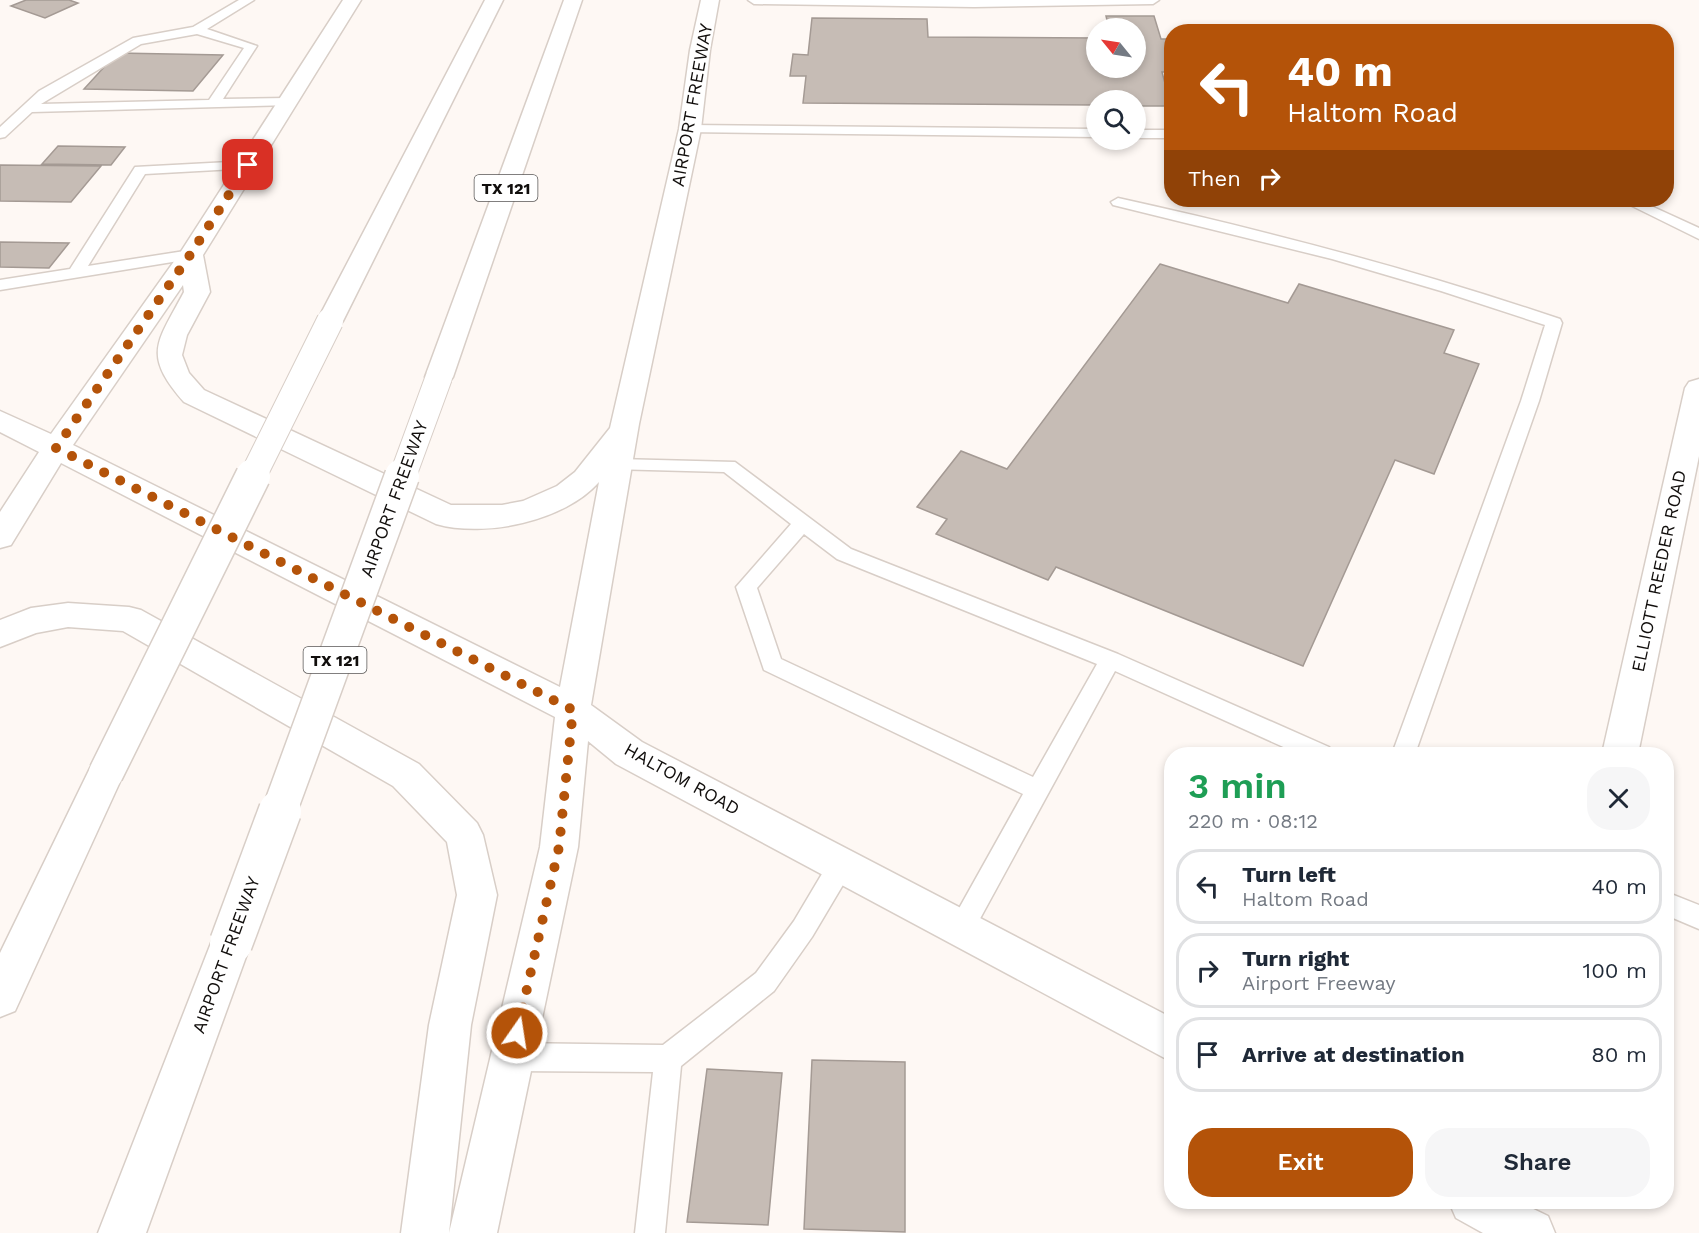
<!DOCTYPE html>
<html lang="en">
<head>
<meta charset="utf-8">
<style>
  :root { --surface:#fff; --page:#f6f6f7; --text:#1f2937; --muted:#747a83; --line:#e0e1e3; --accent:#b45309 }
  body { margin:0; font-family:"Work Sans",sans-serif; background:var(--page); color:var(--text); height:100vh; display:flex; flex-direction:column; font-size:22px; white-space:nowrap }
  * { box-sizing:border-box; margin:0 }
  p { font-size:20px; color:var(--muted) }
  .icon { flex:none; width:33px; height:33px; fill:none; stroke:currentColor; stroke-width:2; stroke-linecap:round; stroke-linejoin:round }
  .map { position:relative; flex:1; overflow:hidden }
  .sheet { position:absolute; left:1164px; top:747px; width:510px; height:462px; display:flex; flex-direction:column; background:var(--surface); border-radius:24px; box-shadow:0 3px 9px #0003 }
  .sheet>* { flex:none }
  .hud { position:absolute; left:1164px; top:24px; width:510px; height:183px; border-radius:24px; box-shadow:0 3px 9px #0003; background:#b45309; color:#fff; overflow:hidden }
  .needle { width:39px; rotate:300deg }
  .tools { position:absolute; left:1086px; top:18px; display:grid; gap:12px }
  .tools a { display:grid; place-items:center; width:60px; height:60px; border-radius:50%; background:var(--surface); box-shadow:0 3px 9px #0003; font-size:30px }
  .pin { position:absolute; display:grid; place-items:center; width:51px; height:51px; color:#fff; margin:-26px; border-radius:12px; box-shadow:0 3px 9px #0006 }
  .me { position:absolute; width:66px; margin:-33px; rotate:13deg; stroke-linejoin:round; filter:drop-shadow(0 0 4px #0008) }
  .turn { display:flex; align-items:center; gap:21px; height:126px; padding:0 24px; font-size:27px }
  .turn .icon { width:78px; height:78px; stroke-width:2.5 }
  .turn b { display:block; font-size:42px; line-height:51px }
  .then { display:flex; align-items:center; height:57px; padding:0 24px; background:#0003; gap:12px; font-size:22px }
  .round { display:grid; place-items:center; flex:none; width:63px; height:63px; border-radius:24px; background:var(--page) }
  .summary { display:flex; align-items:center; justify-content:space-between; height:102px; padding:0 24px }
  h1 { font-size:36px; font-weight:600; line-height:45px; color:#1e9e55 }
  .cta { display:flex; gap:12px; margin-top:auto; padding:12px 24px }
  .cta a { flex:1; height:69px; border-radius:24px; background:var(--accent); color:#fff; font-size:24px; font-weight:600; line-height:69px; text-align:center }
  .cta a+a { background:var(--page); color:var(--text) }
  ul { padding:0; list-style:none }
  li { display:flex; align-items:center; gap:18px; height:75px; margin:0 12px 9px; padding:0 12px; border:3px solid var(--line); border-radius:24px }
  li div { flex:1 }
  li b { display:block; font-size:22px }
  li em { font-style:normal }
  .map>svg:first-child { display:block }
</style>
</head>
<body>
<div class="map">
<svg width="1699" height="1233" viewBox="0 0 1699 1233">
  <rect width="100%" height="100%" fill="#fef8f4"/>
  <path fill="#c6bcb5" stroke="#a49a94" stroke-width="1.5" d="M26 0H69L78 3 45 18 11 6Z
    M1106 16H1154L1161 39H1172V72H1162L1166 87H1172V106H1136V100H1096V105L803 103 806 76H790L793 54 808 55 812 18 927 19 928 37 1096 38V68H1136V28H1109Z
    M117 53 223 55 193 91 84 89Z
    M58 146 125 147 111 165 42 164Z
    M0 165 101 166 71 202 0 201Z
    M0 242 69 243 49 268 0 267Z
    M1160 264 1288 303 1299 284 1454 330 1444 353 1479 364 1434 474 1395 460 1303 666 1056 567 1048 580 936 534 947 519 917 507 961 451 1007 469Z
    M812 1060 905 1062V1232L804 1229Z
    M707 1069 782 1073 768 1225 687 1222Z"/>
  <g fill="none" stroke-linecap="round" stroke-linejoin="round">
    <defs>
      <path id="lane" d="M239 0H254L207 29 257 46 223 99 287 98 292 99V105L32 112 5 137 0 138V127L39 91 133 38 193 27ZM197 34 244 48 209 100 41 104 141 44Z
        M748 0H1159L1153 4 974 7 754 4Z
        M690 125 1096 129V137L685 132 683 129Z
        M1136 130H1172V138H1136Z
        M248 161 255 165 253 168 145 174 88 266 191 250 197 252 199 255 197 258 0 290V280L70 269 135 167Z
        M1118 198C1268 231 1415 270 1560 319L1562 323 1539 401 1415 754H1392L1521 401 1545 325 1441 291 1332 259 1113 205 1111 202Z
        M1620 200H1638L1699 228V239Z
        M618 459 735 462 851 549 1118 654 1329 747 1333 754H1299L1115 671 970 937 961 941 952 937 948 929 952 921 1023 794 764 670 736 587 791 524 724 472 611 469 609 465 611 461ZM804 534 837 559 1097 664 1033 777 781 659 757 588Z
        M841 854 850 857 853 865 850 873 812 937 774 991 681 1066 665 1233H635L653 1072 512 1071 502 1067 498 1057 502 1047 512 1043 663 1045 756 973 794 921 832 857Z
        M1666 892 1699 905V929L1666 915Z"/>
      <path id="street" d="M1699 379V456L1638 754H1602L1685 388 1689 382Z"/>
      <path id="secondary" d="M343 0H361L203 255 210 292 187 335 182 355 189 373 204 390 451 505H502L523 501 557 486 575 472 610 428 679 129 690 50 701 0H719L710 50 701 129 639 424 591 705 642 742 1172 1018V1062L616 764 588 741 578 847 497 1233H449L540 847 555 717 61 463 11 545 0 548V512L39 452 0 432V411L51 434 180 253ZM183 285 184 292C157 343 142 354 184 402L436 524C485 538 565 521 599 482L560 687 73 445Z
        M68 603 129 607 141 610 419 764 477 823 483 835 497 895 471 1025 449 1233H401L429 1025 457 895 447 842 393 786 123 631 68 627 36 633 0 647V620L31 608Z
        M1449 1202H1519L1548 1216 1555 1233H1483L1456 1218Z"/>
      <path id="highway" d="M485 0H503L343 321 339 327 330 329 321 327 317 321Z
        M564 0H582L453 377 449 383 439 386 429 383 425 377Z
        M106 758 119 762 124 773 15 1011 0 1017V953L93 762Z
        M231 924 245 930 251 943 146 1233H98L211 943 217 930Z"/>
    </defs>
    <use href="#lane" stroke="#d8cec7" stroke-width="3"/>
    <use href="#street" stroke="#d8cec7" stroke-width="3"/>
    <use href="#secondary" stroke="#d8cec7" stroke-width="3"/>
    <use href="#highway" stroke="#d8cec7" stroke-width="3"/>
    <use href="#lane" fill="#fff" fill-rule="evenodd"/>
    <use href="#street" fill="#fff" fill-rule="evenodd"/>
    <use href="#secondary" fill="#fff" fill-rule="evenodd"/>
    <use href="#highway" fill="#fff" fill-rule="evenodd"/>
    <defs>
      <path id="highway-bridge-far2" d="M252 478 330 321
        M402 478 439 377"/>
      <path id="highway-bridge-far1" d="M106 773 253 476
        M279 812 402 476"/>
      <path id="highway-bridge" d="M231 943 280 811"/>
    </defs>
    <use href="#highway-bridge-far2" stroke="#d8cec7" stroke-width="28" stroke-linecap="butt"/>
    <use href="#highway-bridge-far1" stroke="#d8cec7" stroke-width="37" stroke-linecap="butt"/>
    <use href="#highway-bridge" stroke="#d8cec7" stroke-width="45" stroke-linecap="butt"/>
    <use href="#highway-bridge-far2" stroke="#fff" stroke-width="26"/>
    <use href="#highway-bridge-far1" stroke="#fff" stroke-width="34"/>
    <use href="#highway-bridge" stroke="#fff" stroke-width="42"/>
  </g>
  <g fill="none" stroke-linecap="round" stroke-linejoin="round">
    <path stroke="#b45309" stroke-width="10" stroke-dasharray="0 18" d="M248 165 190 255 56 448 573 710 559 847 517 1033"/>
  </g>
  <g text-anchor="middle" stroke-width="4.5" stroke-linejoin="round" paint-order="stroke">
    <g fill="#fff" stroke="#585655" stroke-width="1.5">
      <rect x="474.5" y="175" width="63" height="26" rx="4.5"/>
      <rect x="303.5" y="647" width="63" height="26" rx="4.5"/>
    </g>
    <g font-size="16" font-weight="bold" fill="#110e0c">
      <text x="506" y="194">TX 121</text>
      <text x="335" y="666">TX 121</text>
    </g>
    <g font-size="18" fill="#110e0c" stroke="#fff">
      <text transform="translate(692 105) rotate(-80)" y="6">AIRPORT FREEWAY</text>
      <text transform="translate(394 499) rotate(-70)" y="6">AIRPORT FREEWAY</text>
      <text transform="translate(1659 571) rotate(-78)" y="6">ELLIOTT REEDER ROAD</text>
      <text transform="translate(682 779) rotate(29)" y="6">HALTOM ROAD</text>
      <text transform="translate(226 955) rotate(-70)" y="6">AIRPORT FREEWAY</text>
    </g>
  </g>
</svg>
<div class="tools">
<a><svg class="needle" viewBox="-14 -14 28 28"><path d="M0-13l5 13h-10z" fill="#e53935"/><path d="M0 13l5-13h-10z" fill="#747a83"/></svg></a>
<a><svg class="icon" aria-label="search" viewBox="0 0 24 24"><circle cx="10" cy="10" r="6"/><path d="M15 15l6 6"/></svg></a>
</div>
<div class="pin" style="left:248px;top:165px;background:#d93025"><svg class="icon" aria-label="arrive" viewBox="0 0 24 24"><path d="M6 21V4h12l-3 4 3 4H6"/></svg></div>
<svg class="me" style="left:517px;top:1033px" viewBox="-20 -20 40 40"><circle r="17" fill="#b45309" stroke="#fff" stroke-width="3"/><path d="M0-11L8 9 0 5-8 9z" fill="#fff"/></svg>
<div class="hud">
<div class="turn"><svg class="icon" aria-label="left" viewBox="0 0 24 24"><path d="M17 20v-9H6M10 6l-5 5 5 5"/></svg><div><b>40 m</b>Haltom Road</div></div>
<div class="then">Then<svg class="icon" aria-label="right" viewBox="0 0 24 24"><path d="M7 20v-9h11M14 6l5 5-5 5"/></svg></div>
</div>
<section class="sheet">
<div class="summary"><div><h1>3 min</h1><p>220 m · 08:12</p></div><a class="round"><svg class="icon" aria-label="close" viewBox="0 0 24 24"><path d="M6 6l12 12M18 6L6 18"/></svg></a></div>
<ul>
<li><svg class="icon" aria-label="left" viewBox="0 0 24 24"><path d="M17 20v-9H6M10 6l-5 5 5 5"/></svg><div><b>Turn left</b><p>Haltom Road</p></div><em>40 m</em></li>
<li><svg class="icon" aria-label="right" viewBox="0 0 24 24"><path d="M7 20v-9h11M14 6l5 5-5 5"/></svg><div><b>Turn right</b><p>Airport Freeway</p></div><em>100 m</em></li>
<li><svg class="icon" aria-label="arrive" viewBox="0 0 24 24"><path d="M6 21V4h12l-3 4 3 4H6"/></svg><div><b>Arrive at destination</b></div><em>80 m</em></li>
</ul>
<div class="cta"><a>Exit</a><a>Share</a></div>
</section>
</div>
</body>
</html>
